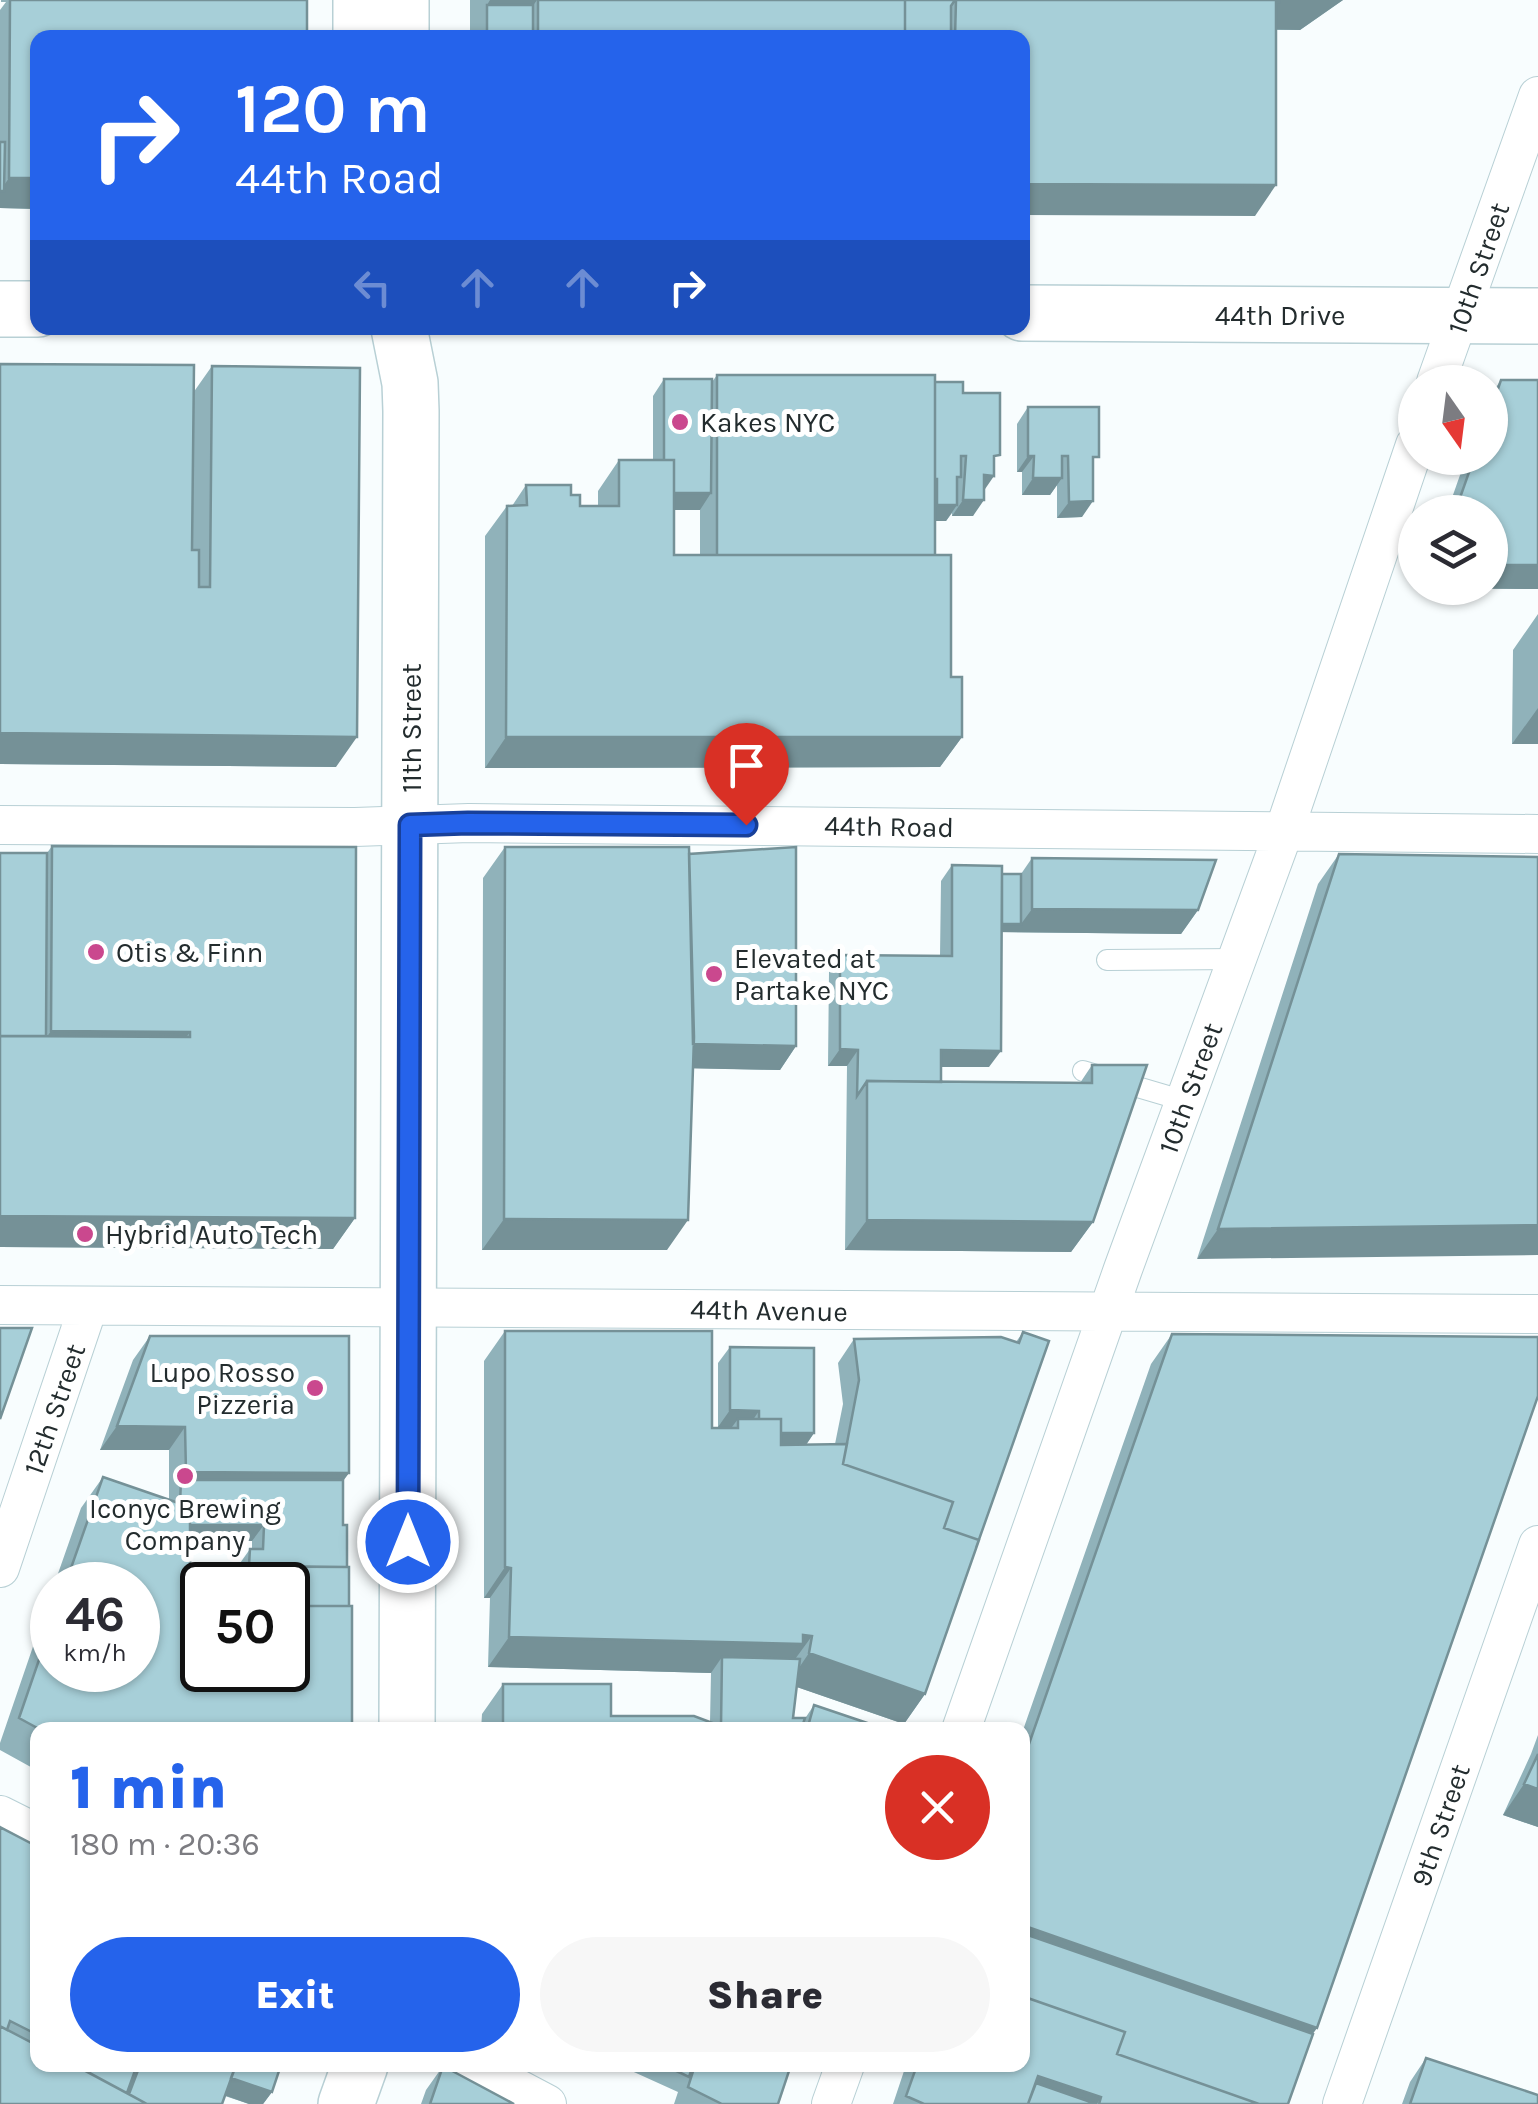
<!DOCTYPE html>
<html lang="en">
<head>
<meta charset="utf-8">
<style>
  :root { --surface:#fff; --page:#f7f7f7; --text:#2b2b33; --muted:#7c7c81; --accent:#2563eb }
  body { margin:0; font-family:Karla,sans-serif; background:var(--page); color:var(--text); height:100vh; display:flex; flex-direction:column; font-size:38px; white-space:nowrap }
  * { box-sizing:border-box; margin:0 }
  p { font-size:32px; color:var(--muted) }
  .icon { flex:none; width:55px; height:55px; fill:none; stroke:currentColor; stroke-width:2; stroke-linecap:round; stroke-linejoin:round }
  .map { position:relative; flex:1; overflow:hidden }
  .side { position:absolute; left:30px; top:1722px; width:1000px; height:350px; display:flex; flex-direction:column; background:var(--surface); border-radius:20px; box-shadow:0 2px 8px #0004 }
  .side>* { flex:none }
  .hud { position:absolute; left:30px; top:30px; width:1000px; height:305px; border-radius:20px; box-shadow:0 2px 8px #0004; background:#2563eb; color:#fff; overflow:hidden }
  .needle { width:65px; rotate:166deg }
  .tools { position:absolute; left:1398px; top:365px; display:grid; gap:20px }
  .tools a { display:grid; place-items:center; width:110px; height:110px; border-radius:50%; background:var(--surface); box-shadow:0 2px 8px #0004; font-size:50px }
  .speed { position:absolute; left:30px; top:1562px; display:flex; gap:20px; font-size:50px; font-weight:700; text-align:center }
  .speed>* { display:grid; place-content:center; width:130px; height:130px; border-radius:50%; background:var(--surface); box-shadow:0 2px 8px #0004; line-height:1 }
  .speed small { font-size:25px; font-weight:400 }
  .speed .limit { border:5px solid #111; border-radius:15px; background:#fff; color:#111 }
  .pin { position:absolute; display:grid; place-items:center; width:85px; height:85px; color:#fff; margin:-102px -42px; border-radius:50% 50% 50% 0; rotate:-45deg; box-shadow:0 0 10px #0007 }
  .pin .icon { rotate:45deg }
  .me { position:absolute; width:110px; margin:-55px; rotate:0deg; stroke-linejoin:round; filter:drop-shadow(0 0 8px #0008) }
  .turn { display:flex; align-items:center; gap:35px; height:210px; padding:0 40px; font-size:45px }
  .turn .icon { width:130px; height:130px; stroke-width:2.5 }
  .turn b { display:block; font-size:70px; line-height:85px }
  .lanes { display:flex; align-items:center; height:95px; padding:0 40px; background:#0003; justify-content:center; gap:50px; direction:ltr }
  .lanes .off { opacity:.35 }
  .round { display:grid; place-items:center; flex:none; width:105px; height:105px; border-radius:52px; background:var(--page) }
  .overview { display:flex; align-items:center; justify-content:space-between; height:170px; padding:0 40px }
  h1 { font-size:60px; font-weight:800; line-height:75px; color:var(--accent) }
  .cta { display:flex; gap:20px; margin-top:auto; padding:20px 40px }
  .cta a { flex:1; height:115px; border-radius:60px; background:var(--accent); color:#fff; font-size:40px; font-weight:800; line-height:115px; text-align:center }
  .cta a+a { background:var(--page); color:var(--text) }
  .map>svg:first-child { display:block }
</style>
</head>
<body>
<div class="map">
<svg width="1538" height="2104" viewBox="0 0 1538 2104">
  <rect width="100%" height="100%" fill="#f8fdfe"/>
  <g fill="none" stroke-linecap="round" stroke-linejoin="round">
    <defs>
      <path id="lane" d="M1107 960 1238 959
        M1083 1071 1185 1101"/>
      <path id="street" d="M1436 382 1538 96
        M0 825 355 827 469 823 1538 834
        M0 1305 1538 1314
        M0 1568 88 1307
        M961 1730 1123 1269 1284 831 1415 445
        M0 1815 38 1834
        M473 2065 547 2104
        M831 2104 845 2065
        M1342 2104 1538 1545"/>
      <path id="secondary" d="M361 38V0
        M401 38V0
        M0 309H38
        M1022 313 1538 316
        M399 328 410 383 411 411 407 1730
        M346 2104 360 2065"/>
    </defs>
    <use href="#lane" stroke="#b8d0d5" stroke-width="22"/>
    <use href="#street" stroke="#b8d0d5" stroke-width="40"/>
    <use href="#secondary" stroke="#b8d0d5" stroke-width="58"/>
    <use href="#lane" stroke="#fff" stroke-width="20"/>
    <use href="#street" stroke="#fff" stroke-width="38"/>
    <use href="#secondary" stroke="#fff" stroke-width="55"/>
  </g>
  <path fill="#90b2ba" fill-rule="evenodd" d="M1 0H307L38 38V209L0 208V10L6 2H1Z
    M470 0H1343L1300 30H1276L1255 216 1022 38H470Z
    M212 366 336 767 0 764 193 393Z
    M717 375 935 382 963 393 994 464 973 516H952V513L946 521H935V555L951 677 962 737 940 767 485 768V536L507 506H512L526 485 571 495 580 506H598V491L619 460H653V396L664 379 712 382ZM700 509V555H674V510Z
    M1501 380 1538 589 1420 588 1490 512H1447L1466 458H1490V396Z
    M1028 407 1093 465 1082 517 1057 518V485L1050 495H1022V472H1017V424Z
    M1538 614V744H1512L1513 650Z
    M52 846 355 1218 333 1249 0 1247 47 853Z
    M505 847 689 854 796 1046 780 1070 693 1068 667 1250H482L483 878Z
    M1339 854 1538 857 1197 1259 1318 884Z
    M1032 858 1198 910 1181 934 1001 932 989 1067H941V1082L1080 1083 1092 1065 1093 1222 1071 1252 845 1250 847 1066H828L829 972 840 955 940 956 941 881 952 865 1002 874H1021Z
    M505 1331 712 1428 732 1427H718V1363L730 1347 814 1433 806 1445 835 1444 843 1404 838 1363 854 1339 1016 1342 1023 1332 925 1694 904 1724 797 1687 793 1718 804 1720 814 1705 888 1730H481L482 1714 503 1684 611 1716 710 1722 711 1673 488 1667 490 1598H484V1361Z
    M1172 1334 1313 2034 1288 2104H893L906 2065H1022V1733L1151 1364Z
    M150 1336 349 1473 343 1480V1525L347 1567 352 1730H38V1771L0 1750V1743L52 1591V1670L138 1585H54L81 1508 103 1477 169 1500V1450H100L133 1360ZM190 1541H252V1549H250L238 1566H190Z
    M1538 1735V1827L1503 1815 1531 1754Z
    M0 1827 38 1847V2065H281L272 2092 263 2104H249L225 2096 0 2104Z
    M1426 2058 1538 2104H1402L1410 2082Z
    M626 2065H791L778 2104H674L678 2092 625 2068Z
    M443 2066 514 2104H421L426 2090Z"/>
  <path fill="#759197" d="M490 0H537L517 29 487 5Z
    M1278 0H1343L1300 30 1260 29Z
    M9 178H38V209L0 208V191Z
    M1022 184 1276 185 1255 216 1022 215Z
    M1028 456H1034L1022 472H1017Z
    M984 475 994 476 983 492Z
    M1033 478H1062L1050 495H1022Z
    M664 493H711L700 510H653Z
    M963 500H984L973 516H952Z
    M1093 501 1082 517 1057 518 1069 502Z
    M937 505H957L946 521H926Z
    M1490 565H1538V589L1420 588H1490Z
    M1538 708V744H1512Z
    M0 733 357 737 336 767 0 764Z
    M506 737H962L940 767 485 768Z
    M1032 909 1198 910 1181 934 990 932 996 924H1021Z
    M51 1031 190 1032 168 1063 29 1062Z
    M689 1044 796 1046 780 1070 672 1068Z
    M840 1049 858 1050 847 1066H828Z
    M941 1050 1001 1051 989 1067H930Z
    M0 1216 355 1218 333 1249 0 1247Z
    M504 1219 688 1220 667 1250H482Z
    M867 1220 1093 1222 1071 1252 845 1250Z
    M1538 1225V1255L1197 1259 1218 1229Z
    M730 1410 759 1411 748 1427 738 1419 732 1427H718Z
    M117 1426 185 1427 169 1450H100Z
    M759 1433H814L803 1449H748Z
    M186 1472 349 1473 332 1496 181 1480Z
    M180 1524 264 1525 252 1541H169Z
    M505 1567 511 1568 490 1598H484Z
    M812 1636 790 1666 722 1657 711 1673 488 1667 509 1637Z
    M809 1653 925 1694 904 1724 788 1684Z
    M1524 1784 1538 1789V1827L1503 1815Z
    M1022 1925 1317 2028 1296 2058 1022 1963Z
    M1038 2076 1101 2097 1097 2104H1026Z
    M229 2077 272 2092 263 2104H249L218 2093Z"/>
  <path fill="#a7cfd8" stroke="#759197" stroke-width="2.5" d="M10 0H307V38H38V178H9Z
    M538 0H905V38H538Z
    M905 0H955L951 6V38H905Z
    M956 0H1279V2H1276V185L1022 184V38H955Z
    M487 5H533V38H487Z
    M0 142H5L4 191H0Z
    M0 364 194 365 192 550H199V587H210L212 366 360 368 357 737 0 733Z
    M717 375H935V555H717Z
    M664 379H712L711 493H674V460H664Z
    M1501 380H1538V565H1490V512H1455L1474 458H1490V412Z
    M935 382H963V393H1000V455L994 456V476L984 475V500H963L966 456H961V477H957V505H937V479H935Z
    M1028 407H1099V457H1093V501L1069 502 1068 456H1062V478H1033L1034 456H1028Z
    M619 460H674V555H951V677H962V737H506L507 506 527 505 526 485H571V495H580V506H619Z
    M52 846 356 847 355 1218 0 1216V1036L190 1037V1032L51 1031Z
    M505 847H689L694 1037 688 1220 504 1219Z
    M796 847V1046L693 1044 689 854Z
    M0 853H47L46 1036H0Z
    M1339 854 1538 857V1225L1218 1229Z
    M1032 858 1216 860 1198 910 1032 909Z
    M952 865 1002 866 1001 1051 941 1050V1082L867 1081 857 1096 858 1050 840 1049V955L952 956Z
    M1002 874H1021V924H1002Z
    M1092 1065H1147L1093 1222 867 1220V1081L1092 1083Z
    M0 1328H32L0 1419Z
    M505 1331H712V1428H738V1419H781V1445L847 1444 843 1464 953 1502 944 1528 979 1540 925 1694 809 1653 812 1636 803 1635V1644L509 1637 511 1568 505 1567Z
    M1023 1332 1049 1341 976 1548 979 1540 944 1528 953 1502 843 1464 859 1380 854 1339 1001 1337 1019 1343Z
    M1172 1334 1538 1337V1396L1317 2028 1022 1925V1764Z
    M150 1336H349V1473L186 1472 185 1427 117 1426Z
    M730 1347 814 1348V1433H781V1419H759V1411L730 1410Z
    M103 1477 190 1507V1606H202V1670H288V1606H352V1730H41L19 1718 52 1622V1670H138V1585H65Z
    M181 1480H343V1525H347V1567L263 1566 264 1565H249L250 1549H263L264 1525H190V1507L180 1504Z
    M190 1566 349 1567V1606H288V1585H202V1606H190Z
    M722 1657 800 1659 793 1718H805L801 1730H748L739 1727 737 1730H731L721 1726Z
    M503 1684H611V1716H694L731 1730H503Z
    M814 1705 888 1730H807Z
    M1538 1754V1789L1524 1784Z
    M0 1827 38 1847V2035L10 2021 7 2030 0 2026Z
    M1022 1933 1313 2034 1288 2104H1259L1117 2054 1125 2032 1022 1996Z
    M1022 1996 1125 2032 1117 2054 1259 2104H1099L1101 2097 1038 2076 1028 2104H924L906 2096 917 2065H1022Z
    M0 2026 38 2046V2065H74L147 2104H0Z
    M1426 2058 1538 2095V2104H1410Z
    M91 2065H137L127 2093 88 2072Z
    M140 2065H236L222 2104H147L129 2094Z
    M236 2065H281L272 2092 231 2078Z
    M664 2065H693L689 2077Z
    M695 2065H791L778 2104H722L688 2087Z
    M443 2066 514 2104H430Z
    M1036 2083 1096 2104H1028Z"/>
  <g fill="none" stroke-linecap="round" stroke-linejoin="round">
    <defs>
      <path id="route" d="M408 1542 410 825 468 823 746 825"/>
    </defs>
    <use href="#route" stroke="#184099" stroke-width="25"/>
    <use href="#route" stroke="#2563eb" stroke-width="18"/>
  </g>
  <g fill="#ca488e" stroke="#fff" stroke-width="4">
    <circle cx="680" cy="422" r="10"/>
    <circle cx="96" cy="952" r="10"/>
    <circle cx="714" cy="974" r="10"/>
    <circle cx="85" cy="1234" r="10"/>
    <circle cx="315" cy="1388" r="10"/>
    <circle cx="185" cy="1476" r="10"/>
  </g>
  <g text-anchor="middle" stroke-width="10" stroke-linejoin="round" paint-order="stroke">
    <g font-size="28" fill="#232c2e" stroke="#fff">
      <text transform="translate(1478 268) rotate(-71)" y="10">10th Street</text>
      <text x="1280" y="325">44th Drive</text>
      <text transform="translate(411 728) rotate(-90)" y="10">11th Street</text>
      <text transform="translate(889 826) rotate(1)" y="10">44th Road</text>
      <text transform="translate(1190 1088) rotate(-70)" y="10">10th Street</text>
      <text transform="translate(769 1310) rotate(1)" y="10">44th Avenue</text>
      <text transform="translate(54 1409) rotate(-71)" y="10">12th Street</text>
      <text transform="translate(1440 1825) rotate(-71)" y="10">9th Street</text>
    </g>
    <g font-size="28" fill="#232c2e" stroke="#fff" text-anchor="start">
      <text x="700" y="432">Kakes NYC</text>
      <text x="116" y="962">Otis &amp; Finn</text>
      <text x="734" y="968">Elevated at<tspan x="734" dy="32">Partake NYC</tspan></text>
      <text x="105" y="1244">Hybrid Auto Tech</text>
      <text x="295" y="1382" text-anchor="end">Lupo Rosso<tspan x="295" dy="32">Pizzeria</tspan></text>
      <text x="185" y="1518" text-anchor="middle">Iconyc Brewing<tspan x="185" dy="32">Company</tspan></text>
    </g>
  </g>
</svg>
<div class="tools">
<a><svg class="needle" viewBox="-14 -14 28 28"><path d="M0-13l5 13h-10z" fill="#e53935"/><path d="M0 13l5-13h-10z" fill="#7c7c81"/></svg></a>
<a><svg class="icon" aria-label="layers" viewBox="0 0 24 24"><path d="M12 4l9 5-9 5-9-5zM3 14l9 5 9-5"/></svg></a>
</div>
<div class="speed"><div>46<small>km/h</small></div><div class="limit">50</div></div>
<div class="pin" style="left:746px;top:825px;background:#d93025"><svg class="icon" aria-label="arrive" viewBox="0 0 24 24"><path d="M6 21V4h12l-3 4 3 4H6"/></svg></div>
<svg class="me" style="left:408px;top:1542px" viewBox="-20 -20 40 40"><circle r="17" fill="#2563eb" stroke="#fff" stroke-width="3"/><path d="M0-11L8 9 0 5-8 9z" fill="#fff"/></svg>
<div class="hud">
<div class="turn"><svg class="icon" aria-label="right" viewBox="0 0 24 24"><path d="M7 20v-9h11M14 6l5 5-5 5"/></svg><div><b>120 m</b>44th Road</div></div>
<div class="lanes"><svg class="icon off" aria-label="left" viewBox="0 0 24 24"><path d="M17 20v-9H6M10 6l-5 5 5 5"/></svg><svg class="icon off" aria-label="ahead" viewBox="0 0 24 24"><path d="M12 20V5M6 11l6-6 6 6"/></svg><svg class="icon off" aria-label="ahead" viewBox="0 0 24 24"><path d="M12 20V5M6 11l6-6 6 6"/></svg><svg class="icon" aria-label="right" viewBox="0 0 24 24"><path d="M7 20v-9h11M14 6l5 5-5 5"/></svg></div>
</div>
<section class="side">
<div class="overview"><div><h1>1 min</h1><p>180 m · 20:36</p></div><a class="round" style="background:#d93025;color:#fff"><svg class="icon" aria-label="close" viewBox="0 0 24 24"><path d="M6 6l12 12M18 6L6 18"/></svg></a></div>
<div class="cta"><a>Exit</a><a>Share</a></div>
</section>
</div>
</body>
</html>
